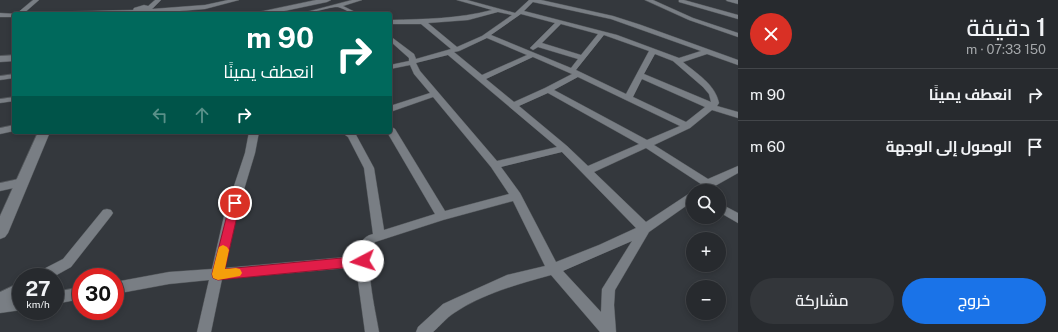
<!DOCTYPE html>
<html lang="ar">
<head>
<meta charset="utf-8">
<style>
  :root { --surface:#272a2e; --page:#33363a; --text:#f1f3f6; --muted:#a4a7aa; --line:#43464a; --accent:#1a73e8 }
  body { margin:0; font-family:"Public Sans",Cairo,sans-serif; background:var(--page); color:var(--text); direction:rtl; height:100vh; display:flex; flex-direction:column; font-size:15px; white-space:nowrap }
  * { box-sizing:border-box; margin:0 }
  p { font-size:13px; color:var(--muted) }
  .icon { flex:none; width:22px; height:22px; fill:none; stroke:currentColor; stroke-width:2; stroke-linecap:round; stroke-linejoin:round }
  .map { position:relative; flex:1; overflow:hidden; direction:ltr }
  .sheet { display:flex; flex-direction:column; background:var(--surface); width:320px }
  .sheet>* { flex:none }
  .top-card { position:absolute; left:12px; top:12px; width:380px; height:122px; border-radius:4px; box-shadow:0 2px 6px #0003,0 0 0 1px var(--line); direction:rtl; background:#00695c; color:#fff; overflow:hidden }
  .tools { position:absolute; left:686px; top:184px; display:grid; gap:8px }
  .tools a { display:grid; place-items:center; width:40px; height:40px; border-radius:50%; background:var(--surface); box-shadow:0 2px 6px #0003,0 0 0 1px var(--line); font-size:20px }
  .speed { position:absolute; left:12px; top:268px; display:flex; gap:8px; font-size:20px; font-weight:700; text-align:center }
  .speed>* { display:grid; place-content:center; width:52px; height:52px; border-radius:50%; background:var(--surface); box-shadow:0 2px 6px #0003,0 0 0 1px var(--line); line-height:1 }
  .speed small { font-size:10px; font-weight:400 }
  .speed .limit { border:6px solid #d22; background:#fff; color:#111 }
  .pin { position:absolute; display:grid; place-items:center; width:34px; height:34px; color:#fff; margin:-17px; border:2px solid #fff; border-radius:50%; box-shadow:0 1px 4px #0007 }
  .me { position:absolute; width:44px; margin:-22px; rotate:265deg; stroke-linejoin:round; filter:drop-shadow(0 0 3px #0008) }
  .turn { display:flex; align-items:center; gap:14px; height:84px; padding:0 12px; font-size:18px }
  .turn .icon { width:52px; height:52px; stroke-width:2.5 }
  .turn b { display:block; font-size:28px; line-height:34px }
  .lanes { display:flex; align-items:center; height:38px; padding:0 12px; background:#0003; justify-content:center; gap:20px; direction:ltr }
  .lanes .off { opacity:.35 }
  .round { display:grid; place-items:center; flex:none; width:42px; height:42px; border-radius:21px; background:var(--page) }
  .overview { display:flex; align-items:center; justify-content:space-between; height:68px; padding:0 12px }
  h1 { font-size:24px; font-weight:600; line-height:30px }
  .action { display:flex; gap:8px; margin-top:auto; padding:8px 12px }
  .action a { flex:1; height:46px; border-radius:24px; background:var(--accent); color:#fff; font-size:16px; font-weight:600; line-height:46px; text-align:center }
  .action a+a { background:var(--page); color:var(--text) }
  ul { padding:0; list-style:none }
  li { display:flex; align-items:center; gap:12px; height:52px; padding:0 12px; border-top:1px solid var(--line) }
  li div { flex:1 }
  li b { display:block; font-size:15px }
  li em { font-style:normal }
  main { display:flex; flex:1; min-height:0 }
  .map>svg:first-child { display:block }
</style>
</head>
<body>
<main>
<section class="sheet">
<div class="overview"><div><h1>1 دقيقة</h1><p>150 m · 07:33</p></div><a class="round" style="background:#d93025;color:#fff"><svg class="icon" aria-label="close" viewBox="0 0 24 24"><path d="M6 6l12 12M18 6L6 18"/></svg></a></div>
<ul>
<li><svg class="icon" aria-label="right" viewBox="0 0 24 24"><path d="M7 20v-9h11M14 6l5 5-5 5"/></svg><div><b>انعطف يمينًا</b></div><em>90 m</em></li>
<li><svg class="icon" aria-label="arrive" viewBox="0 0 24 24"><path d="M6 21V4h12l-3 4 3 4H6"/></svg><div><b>الوصول إلى الوجهة</b></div><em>60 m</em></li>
</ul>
<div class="action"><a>خروج</a><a>مشاركة</a></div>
</section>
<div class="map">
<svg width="738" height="332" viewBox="0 0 738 332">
  <rect width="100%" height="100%" fill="#34383d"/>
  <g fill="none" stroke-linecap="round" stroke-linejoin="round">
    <defs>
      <path id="minor" d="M33 0H39L23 14H14V17H0V13L16 14Z
        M155 0H161L152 9 205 5 228 0H239L205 9 142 14H48L51 12 133 10 134 8 144 5 148 6Z
        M352 0H362L343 6 359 14C349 14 346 9 338 7 332 6 309 14 299 14Z
        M457 0H467L515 13 529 0H541L613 16 641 25 738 60V65L707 54 683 62C697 74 715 84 719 103L717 106 738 112V118L712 110 690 128 654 145 708 179 738 166V173L706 191H694L701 184 646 148 594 172 646 222 693 191V201L649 232 615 290 614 305 616 332H600L551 275C518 284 482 294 454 313 446 318 440 326 433 332H416L418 327 443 304 456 298 507 275 545 266 513 201 443 220 375 242C362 258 376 312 379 332H365L357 274V267L222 279 211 332H197L209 280 169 284 115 294V282L169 272 212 269 224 216 245 153 249 132H259L255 153 236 216 225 268 358 256C359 245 361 237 373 234L364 168 348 137 341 132 355 133 374 168 384 230 435 214 387 132H390V126L395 129 445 211 509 194 491 167 433 97 390 112V106L430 93 414 74 410 65 390 69V65L409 61V58L390 41V36L414 54 416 59 451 49 421 24H390V20C426 19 457 19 492 10ZM533 2 611 19 701 51 679 58 617 35 524 11ZM498 12 512 15 482 36 457 47 428 23 468 20ZM521 14 555 23 530 48 533 50 538 47 578 59 571 68 491 35ZM561 24 598 34 581 55 542 43ZM604 35 649 51 626 94 576 70ZM487 38 527 55 482 75 454 52 459 51ZM655 54 673 61 703 87 709 94 711 102 644 74ZM448 55 557 147 497 161 420 71 416 63ZM533 57 572 74 545 88 514 102 486 79ZM578 77 680 126 647 140 554 90ZM642 79 705 107 686 122 633 97ZM548 93 639 144 588 166 567 146 519 106ZM562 152 636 228 599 245 556 262 520 193 501 167ZM632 241 602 289 601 312 563 271Z
        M645 0H653L693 18 738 33V37L689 20Z
        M679 0H684L738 15V19L679 2Z
        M726 0H738V4L727 1Z
        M14 74V78L0 80V76Z
        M14 97V101L0 103V99Z
        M14 125V131L0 134V128Z
        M23 178 27 179 28 182 27 185 0 191V183Z
        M719 203 738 213V223L719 212Z
        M107 209 111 210 113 213 111 216 71 267 53 277H35L36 273 63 259 103 210Z
        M21 282V295L13 299 21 298V310L0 313V292Z
        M81 287V299L55 304V292Z"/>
      <path id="tertiary" d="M316 0H331L327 2 270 14H255L259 12Z
        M14 55V61L0 62V56Z
        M38 132H50L8 233 5 237 0 239V216Z"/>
    </defs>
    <use href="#minor" stroke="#52565a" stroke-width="1"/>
    <use href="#tertiary" stroke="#52565a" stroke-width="1"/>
    <use href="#minor" fill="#797e84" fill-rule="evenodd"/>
    <use href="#tertiary" fill="#797e84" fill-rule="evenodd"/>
  </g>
  <path fill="#e11d48" stroke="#92132f" d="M235 199 238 201 240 203 225 269 363 256 367 257 369 261 367 264 363 266 218 280 213 278 212 274 230 203 231 201Z"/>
  <path fill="#f59e0b" d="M223 245 227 247 229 250 225 269 236 268 240 269 242 273 240 276 218 280 213 278 212 274 218 250 219 247Z"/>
</svg>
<div class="tools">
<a><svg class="icon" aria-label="search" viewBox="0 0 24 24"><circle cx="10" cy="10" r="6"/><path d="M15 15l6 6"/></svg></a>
<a>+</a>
<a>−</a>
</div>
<div class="speed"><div>27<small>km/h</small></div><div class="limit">30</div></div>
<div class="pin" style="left:235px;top:203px;background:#d93025"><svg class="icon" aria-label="arrive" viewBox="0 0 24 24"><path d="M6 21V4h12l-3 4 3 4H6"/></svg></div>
<svg class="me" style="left:363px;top:261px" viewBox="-20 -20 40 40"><circle r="19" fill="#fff"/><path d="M0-13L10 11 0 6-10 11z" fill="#e11d48"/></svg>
<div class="top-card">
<div class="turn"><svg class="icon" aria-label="right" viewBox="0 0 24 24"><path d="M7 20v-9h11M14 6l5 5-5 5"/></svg><div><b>90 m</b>انعطف يمينًا</div></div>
<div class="lanes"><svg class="icon off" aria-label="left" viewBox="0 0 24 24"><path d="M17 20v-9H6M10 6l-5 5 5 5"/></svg><svg class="icon off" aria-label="ahead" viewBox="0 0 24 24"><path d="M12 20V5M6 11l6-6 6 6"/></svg><svg class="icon" aria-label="right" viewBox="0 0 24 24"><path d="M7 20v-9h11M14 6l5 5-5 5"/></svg></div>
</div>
</div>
</main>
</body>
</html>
